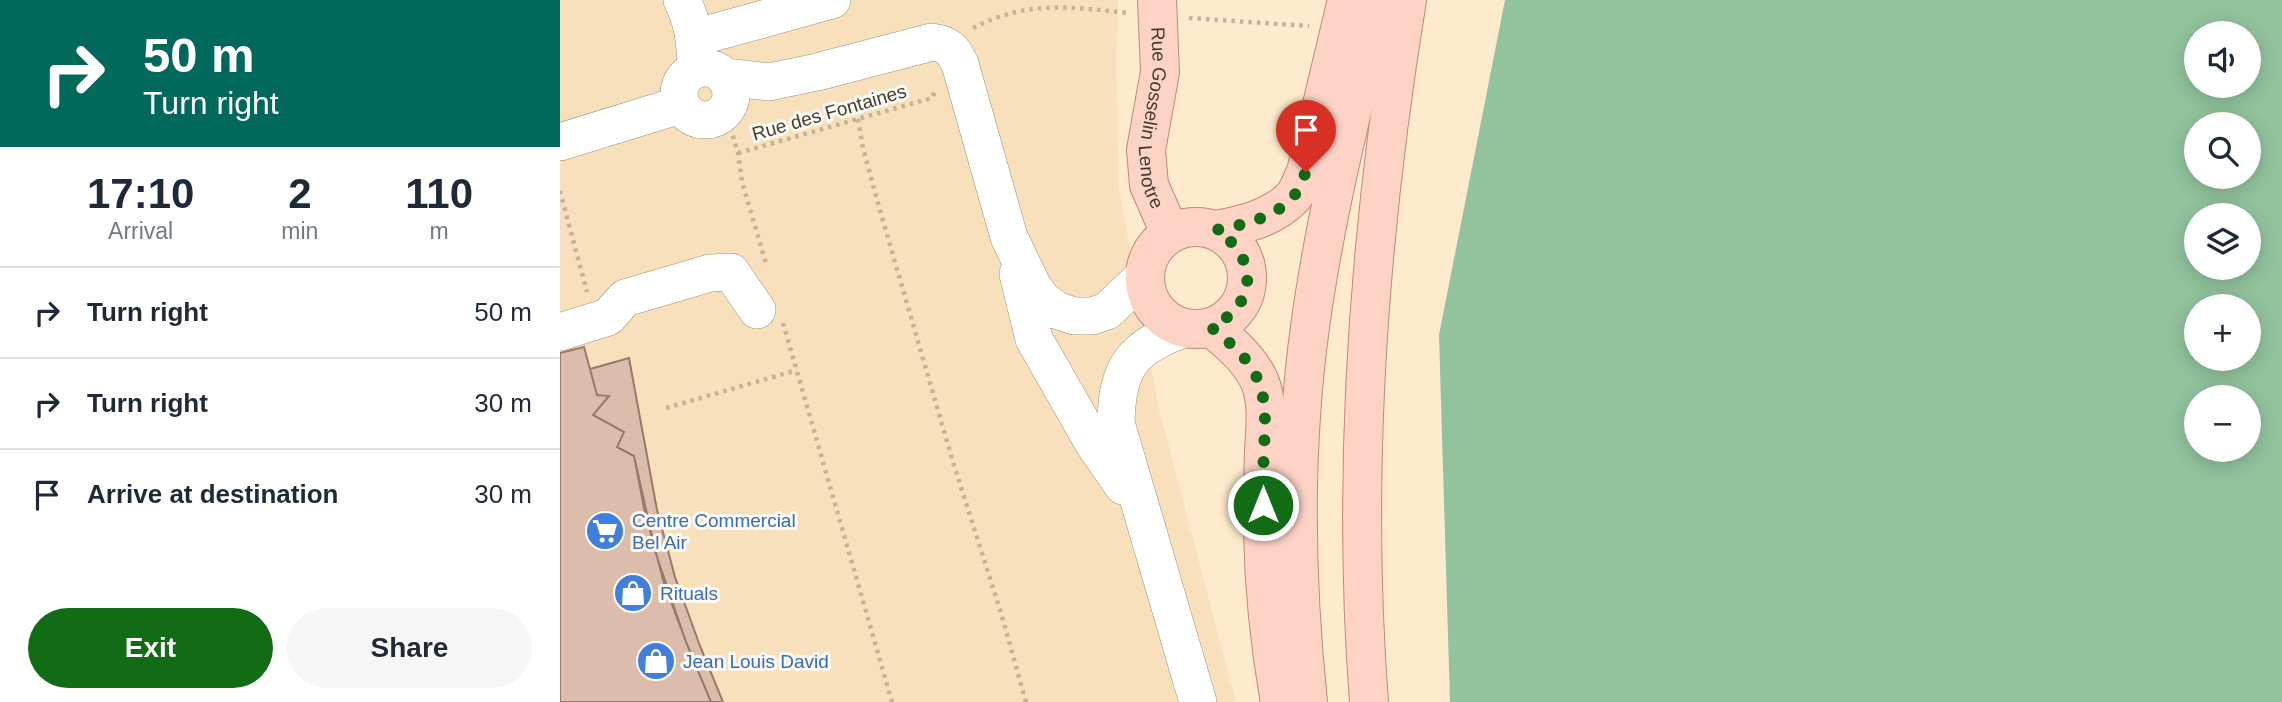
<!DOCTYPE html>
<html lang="en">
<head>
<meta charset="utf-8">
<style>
  :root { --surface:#fff; --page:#f6f6f7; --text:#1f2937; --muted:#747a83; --line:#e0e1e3; --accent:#126c16 }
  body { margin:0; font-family:Arial,sans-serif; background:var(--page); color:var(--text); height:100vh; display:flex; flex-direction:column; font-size:26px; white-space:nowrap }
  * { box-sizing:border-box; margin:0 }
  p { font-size:23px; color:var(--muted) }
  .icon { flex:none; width:38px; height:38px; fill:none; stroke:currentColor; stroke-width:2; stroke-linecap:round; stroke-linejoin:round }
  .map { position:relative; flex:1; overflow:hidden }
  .sheet { display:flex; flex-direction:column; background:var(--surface); width:560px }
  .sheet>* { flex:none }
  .banner { background:#00695c; color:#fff; overflow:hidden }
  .tools { position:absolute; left:1624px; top:21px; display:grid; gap:14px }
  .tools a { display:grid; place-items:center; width:77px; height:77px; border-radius:50%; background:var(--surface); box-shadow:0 4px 18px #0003; font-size:35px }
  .pin { position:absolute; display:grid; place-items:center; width:60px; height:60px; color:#fff; margin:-72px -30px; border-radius:50% 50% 50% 0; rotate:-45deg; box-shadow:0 0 7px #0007 }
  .pin .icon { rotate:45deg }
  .me { position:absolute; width:77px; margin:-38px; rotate:0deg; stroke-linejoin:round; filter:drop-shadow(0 0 5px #0008) }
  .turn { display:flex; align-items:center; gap:24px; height:147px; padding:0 28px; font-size:32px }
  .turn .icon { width:91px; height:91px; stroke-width:2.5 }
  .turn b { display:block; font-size:49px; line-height:60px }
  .eta { display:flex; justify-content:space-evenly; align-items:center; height:119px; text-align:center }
  .eta b { font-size:42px; font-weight:800; line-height:49px }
  .button { display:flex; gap:14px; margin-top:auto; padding:14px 28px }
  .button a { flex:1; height:80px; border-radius:42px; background:var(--accent); color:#fff; font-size:28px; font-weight:800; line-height:80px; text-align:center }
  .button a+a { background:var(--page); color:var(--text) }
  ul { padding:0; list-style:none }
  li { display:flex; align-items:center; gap:21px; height:91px; padding:0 28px; border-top:2px solid var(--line) }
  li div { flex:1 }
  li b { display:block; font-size:26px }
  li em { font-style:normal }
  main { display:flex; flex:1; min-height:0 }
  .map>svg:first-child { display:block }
</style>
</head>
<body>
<main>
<section class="sheet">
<div class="banner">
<div class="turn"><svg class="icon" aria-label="right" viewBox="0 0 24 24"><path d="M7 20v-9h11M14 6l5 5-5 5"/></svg><div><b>50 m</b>Turn right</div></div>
</div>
<div class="eta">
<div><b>17:10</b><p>Arrival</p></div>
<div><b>2</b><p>min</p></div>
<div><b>110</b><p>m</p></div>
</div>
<ul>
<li><svg class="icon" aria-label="right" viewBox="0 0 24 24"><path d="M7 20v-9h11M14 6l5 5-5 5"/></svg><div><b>Turn right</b></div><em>50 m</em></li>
<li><svg class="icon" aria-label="right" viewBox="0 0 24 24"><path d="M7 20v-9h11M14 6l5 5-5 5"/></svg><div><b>Turn right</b></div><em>30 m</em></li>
<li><svg class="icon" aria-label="arrive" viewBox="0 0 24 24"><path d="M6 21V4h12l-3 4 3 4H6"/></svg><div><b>Arrive at destination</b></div><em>30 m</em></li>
</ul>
<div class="button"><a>Exit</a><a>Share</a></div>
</section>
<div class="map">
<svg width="1722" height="702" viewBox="0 0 1722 702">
  <rect width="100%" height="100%" fill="#feebcd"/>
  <path fill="#f8e0bc" d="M0 0H558L556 63 559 188 598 405 676 702H0Z"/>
  <path fill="#92c39d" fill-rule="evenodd" d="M945 0H1722V702H890L879 335ZM1636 33H1689V86H1636ZM1636 124H1689V177H1636ZM1636 215H1689V268H1636ZM1636 306H1689V359H1636ZM1636 397H1689V450H1636Z"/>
  <path fill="#dcbcaa" stroke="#977a69" stroke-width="2" d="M24 347 37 395 49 396 33 415 64 432 57 447 74 456 84 508 104 583 126 642 151 702H0V353Z
    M69 358 97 510 115 577 140 646 163 702H151L126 642 96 554 74 456 57 447 64 432 33 415 49 396 37 395 30 369Z"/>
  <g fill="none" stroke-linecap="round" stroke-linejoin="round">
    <defs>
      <path id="minor" d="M122 0C133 23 134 35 136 61
        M134 38 272 0
        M119 94a26 26 0 1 1 52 0a26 26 0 1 1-52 0Z
        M164 77 209 82 257 72 372 42C388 44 393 49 400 64L449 237 473 287 483 300 496 310 514 316H532L547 311 584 276
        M0 142 120 105
        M458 274 474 339 534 444 563 486
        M626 328C572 347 557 366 556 423L638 702
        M0 332 48 317 65 298 150 273 171 272 197 310"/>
      <g id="major">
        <path id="s1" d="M597 0 600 72 586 150 589 185 610 233"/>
        <circle cx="636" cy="278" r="51"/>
        <path d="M656 230C683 225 713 218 733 197 739 190 742 179 746 172L787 0"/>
        <path d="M651 327C670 343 694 362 702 388 708 409 705 430 704 451 703 478 703 505 703 532 704 589 710 646 720 702"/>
        <path d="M748 702C735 578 733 451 750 327 765 216 793 108 818 0"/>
        <path d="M809 702C791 467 809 232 847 0"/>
      </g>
    </defs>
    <use href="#minor" stroke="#a29074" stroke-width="38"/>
    <use href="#major" stroke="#bb8b78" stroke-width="40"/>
    <path stroke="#c2b39a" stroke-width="4.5" stroke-dasharray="3.5 5" stroke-linecap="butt" d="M629 18 749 26
      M413 28C467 0 510 7 568 13
      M166 111 178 153 182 182 207 267
      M298 119 303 148 319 207 393 462 441 613 466 702
      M178 153 372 98 375 91
      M0 191 27 292
      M223 323 332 702
      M106 408 237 370"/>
    <use href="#minor" stroke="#fff" stroke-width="37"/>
    <use href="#major" stroke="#fdd3c6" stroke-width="38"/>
  </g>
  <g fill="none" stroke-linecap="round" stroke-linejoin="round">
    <path stroke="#126c16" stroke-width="12" stroke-dasharray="0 21.6" d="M703 505C703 487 703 469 704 450 705 422 708 396 693 370 683 353 666 340 651 327 698 305 699 257 656 230 683 225 714 218 733 197 739 190 742 179 746 172"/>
  </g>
  <defs>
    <symbol id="supermarket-disc" viewBox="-11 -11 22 22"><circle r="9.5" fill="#3f7fe0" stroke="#fefaf4"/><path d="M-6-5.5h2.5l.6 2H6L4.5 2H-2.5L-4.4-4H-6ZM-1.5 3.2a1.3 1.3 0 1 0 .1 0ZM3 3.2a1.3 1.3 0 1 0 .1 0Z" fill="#fff"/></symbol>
    <symbol id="shop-disc" viewBox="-11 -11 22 22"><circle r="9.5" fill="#3f7fe0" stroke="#fefaf4"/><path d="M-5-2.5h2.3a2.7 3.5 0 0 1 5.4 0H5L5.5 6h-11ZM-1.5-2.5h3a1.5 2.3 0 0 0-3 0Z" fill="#fff"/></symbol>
  </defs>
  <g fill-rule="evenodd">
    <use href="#supermarket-disc" x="23" y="509" width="44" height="44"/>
    <use href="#shop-disc" x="51" y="571" width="44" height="44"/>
    <use href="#shop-disc" x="74" y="639" width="44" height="44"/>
  </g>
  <g text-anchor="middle" stroke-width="6" stroke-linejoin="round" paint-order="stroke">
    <g font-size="19" fill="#433b2f" stroke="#fefaf4">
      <text transform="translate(269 112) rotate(-16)" y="7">Rue des Fontaines</text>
      <text dy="7" stroke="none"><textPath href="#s1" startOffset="119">Rue Gosselin Lenotre</textPath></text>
    </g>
    <g font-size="19" fill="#366cbe" stroke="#fefaf4" text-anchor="start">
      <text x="72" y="527">Centre Commercial<tspan x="72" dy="22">Bel Air</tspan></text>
      <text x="100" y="600">Rituals</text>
      <text x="123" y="668">Jean Louis David</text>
    </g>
  </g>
</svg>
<div class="tools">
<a><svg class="icon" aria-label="sound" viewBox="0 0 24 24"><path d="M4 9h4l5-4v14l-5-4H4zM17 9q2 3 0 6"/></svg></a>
<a><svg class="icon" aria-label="search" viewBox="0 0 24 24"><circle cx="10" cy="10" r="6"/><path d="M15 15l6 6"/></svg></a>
<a><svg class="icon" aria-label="layers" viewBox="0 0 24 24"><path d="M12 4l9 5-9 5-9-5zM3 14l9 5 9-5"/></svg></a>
<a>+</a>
<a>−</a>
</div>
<div class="pin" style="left:746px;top:172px;background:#d93025"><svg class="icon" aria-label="arrive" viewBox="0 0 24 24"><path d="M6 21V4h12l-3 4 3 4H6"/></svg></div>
<svg class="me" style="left:703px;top:505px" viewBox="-20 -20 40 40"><circle r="17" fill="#126c16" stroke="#fff" stroke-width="3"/><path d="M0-11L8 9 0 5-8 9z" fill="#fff"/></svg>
</div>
</main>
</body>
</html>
